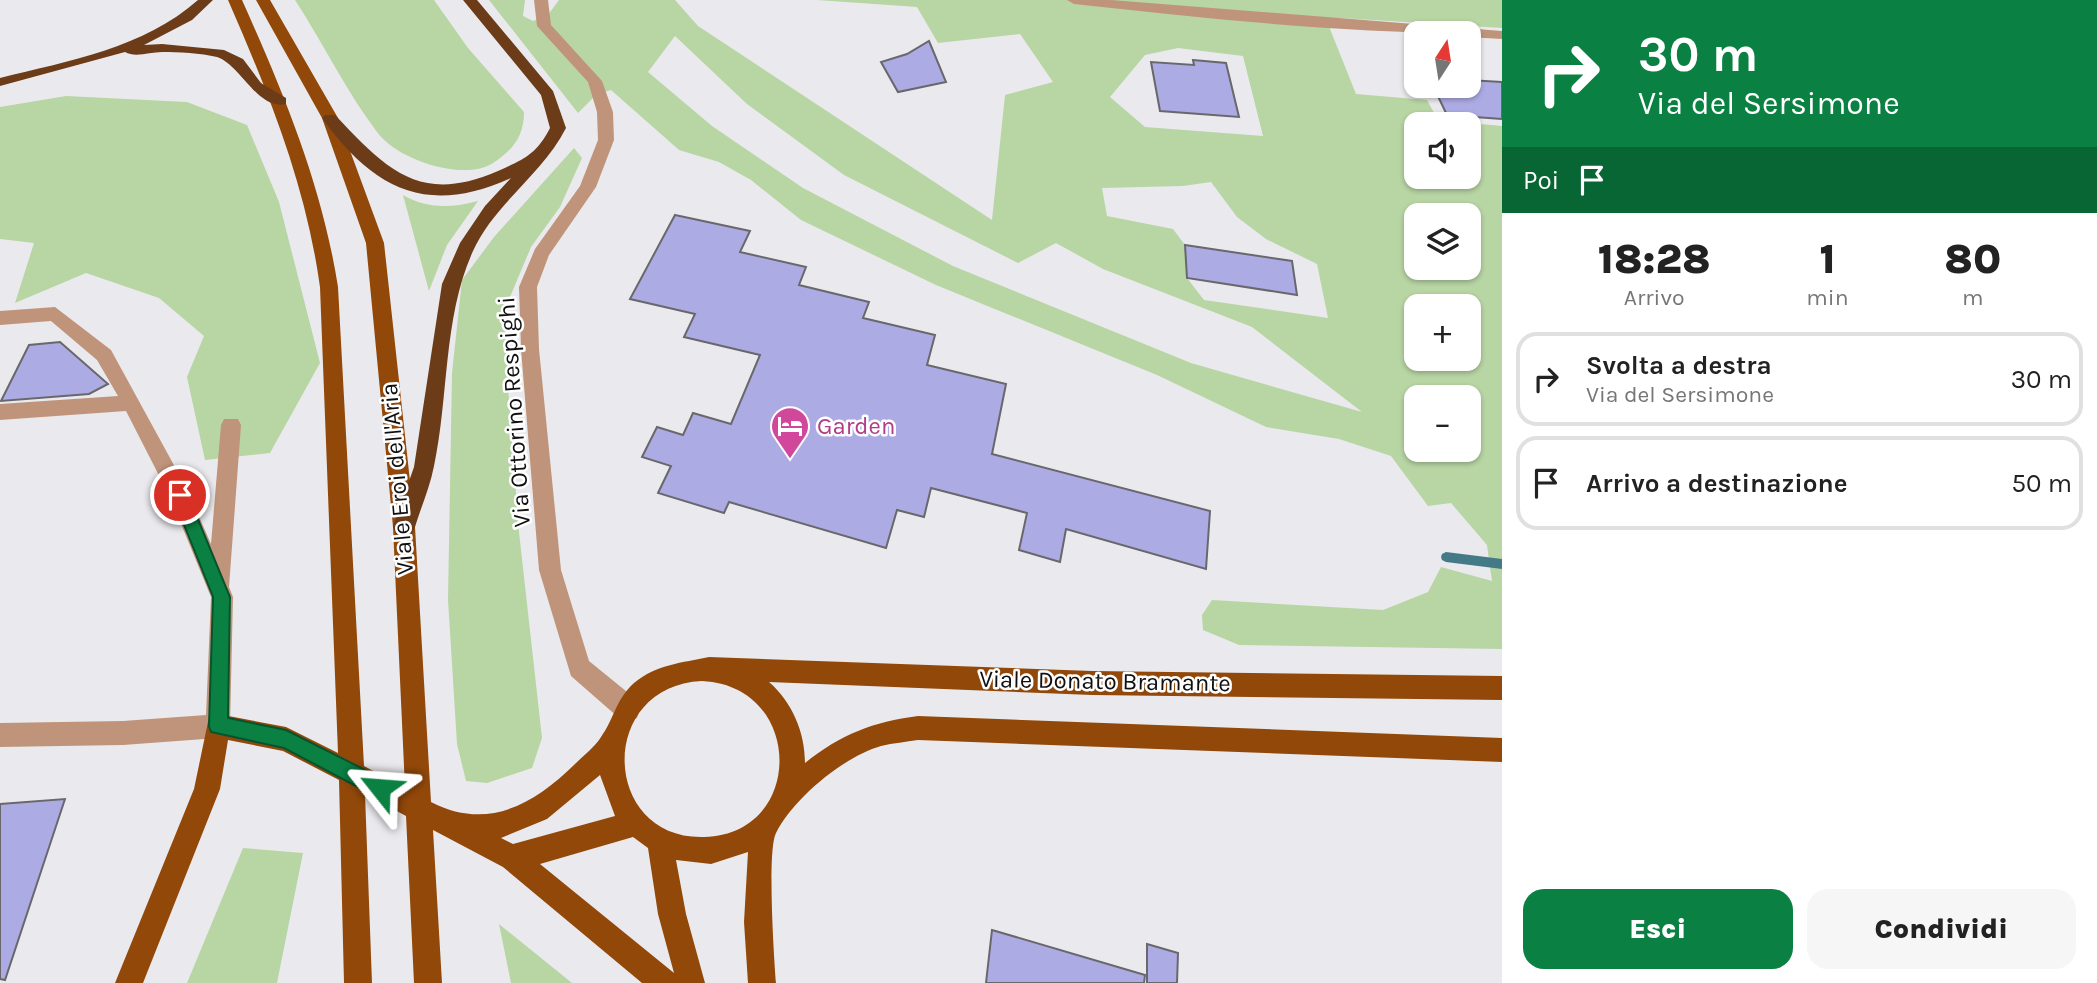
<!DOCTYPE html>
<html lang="it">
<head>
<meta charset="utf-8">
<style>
  :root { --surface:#fff; --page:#f6f6f6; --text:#222; --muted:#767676; --line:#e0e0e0; --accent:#0b8043 }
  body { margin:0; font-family:Karla,sans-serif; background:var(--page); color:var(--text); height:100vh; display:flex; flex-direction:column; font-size:26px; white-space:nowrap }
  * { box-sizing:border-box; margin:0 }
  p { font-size:23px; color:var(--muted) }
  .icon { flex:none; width:38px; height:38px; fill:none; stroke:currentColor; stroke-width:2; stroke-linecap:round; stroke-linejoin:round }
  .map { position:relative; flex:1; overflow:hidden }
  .sheet { display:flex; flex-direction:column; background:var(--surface); width:595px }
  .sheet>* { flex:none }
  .hud { background:#0b8043; color:#fff; overflow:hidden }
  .needle { width:46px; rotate:12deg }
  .buttons { position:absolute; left:1404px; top:21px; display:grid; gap:14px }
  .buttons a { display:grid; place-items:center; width:77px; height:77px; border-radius:14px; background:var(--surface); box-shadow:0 2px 5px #0004; font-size:35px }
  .pin { position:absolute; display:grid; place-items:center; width:60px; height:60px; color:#fff; margin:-30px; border:4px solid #fff; border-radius:50%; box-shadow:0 2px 7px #0007 }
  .me { position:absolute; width:77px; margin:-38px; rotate:298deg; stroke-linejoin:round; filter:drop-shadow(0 0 5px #0008) }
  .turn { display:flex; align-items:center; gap:24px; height:147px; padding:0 21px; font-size:32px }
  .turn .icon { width:91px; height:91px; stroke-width:2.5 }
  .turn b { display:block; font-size:49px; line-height:60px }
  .then { display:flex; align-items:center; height:66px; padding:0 21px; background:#0003; gap:14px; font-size:26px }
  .eta { display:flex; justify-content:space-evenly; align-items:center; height:119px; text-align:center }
  .eta b { font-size:42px; font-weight:800; line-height:49px }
  .cta { display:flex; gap:14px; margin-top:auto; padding:14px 21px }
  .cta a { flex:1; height:80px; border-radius:21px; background:var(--accent); color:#fff; font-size:28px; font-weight:800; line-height:80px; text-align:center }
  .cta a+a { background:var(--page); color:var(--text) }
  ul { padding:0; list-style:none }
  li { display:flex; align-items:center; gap:21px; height:94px; margin:0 14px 10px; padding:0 7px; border:4px solid var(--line); border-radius:21px }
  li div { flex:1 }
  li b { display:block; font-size:26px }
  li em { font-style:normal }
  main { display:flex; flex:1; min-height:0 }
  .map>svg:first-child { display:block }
</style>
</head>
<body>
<main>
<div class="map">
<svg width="1502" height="983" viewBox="0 0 1502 983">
  <rect width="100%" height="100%" fill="#eaeaee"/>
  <path fill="#b8d5a4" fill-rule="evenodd" d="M295 0H434L468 48 524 112C524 136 513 150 493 163 464 182 397 160 377 132 346 91 323 43 295 0Z
    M489 0H525L523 16 533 21 548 15 559 0H675L698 26 992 220 1005 95 1053 82 1020 34 938 43 917 7 817 0H1502V28L1340 18 1330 29 1356 94 1427 100 1438 120 1502 126V649L1239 645 1203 630 1202 615 1212 600 1383 610 1428 592 1441 567 1492 581 1487 545 1451 503 1428 506 1391 456 1339 439 1266 427 1157 375 936 285 801 220 751 180 719 162 679 150 611 90 596 95 578 113ZM675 36 747 104 844 175 1018 263 1056 243 1103 269 1252 327 1362 412 1191 363 953 266 803 188 712 126 648 72ZM1178 48 1243 56 1263 136 1145 127 1110 97 1145 55ZM1416 124H1468V177H1416ZM1211 182 1237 217 1266 239 1317 264 1328 318 1204 300 1187 278 1185 245 1173 229 1107 216 1102 188 1183 186ZM1416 215H1468V268H1416ZM1416 306H1468V359H1416ZM1416 397H1468V450H1416Z
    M66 96 187 102 247 125 279 202 320 363 270 453 205 460 187 377 204 336 159 298 86 273 15 303 34 243 0 239V107Z
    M574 148 582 158 560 207 531 247 507 304 508 387 519 532 542 738 532 768 487 783 466 781 457 744 448 600 452 373 462 280 494 237Z
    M403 195C427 209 452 208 478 201L447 245 429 291Z
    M243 848 303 853 277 983H187Z
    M499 924 572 983H511Z"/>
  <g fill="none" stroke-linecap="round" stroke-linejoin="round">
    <path fill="#447a87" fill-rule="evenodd" d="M1446 552 1502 559V569L1446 562 1442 560 1441 557 1442 554Z"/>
  </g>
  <path fill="#adabe4" stroke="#68686c" stroke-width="2" d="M929 41 946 82 898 92 881 62 907 54Z
    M1193 60 1226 63 1239 117 1160 111 1151 62 1194 65Z
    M1468 80 1502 82V119L1447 115 1433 86H1468Z
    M675 215 750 231 740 252 806 267 799 285 869 302 863 318 935 335 927 365 1006 384 992 454 1210 511 1206 569 1066 529 1060 562 1019 550 1027 513 931 488 924 517 897 510 886 548 729 502 724 513 658 493 671 466 642 457 657 427 683 435 693 413 731 424 760 355 684 337 695 314 630 299Z
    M1185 245 1292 261 1297 295 1187 278Z
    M60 342 108 384 89 394 1 401 29 345Z
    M65 799 5 980 0 979V804Z
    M992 930 1145 975 1144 983H986Z
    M1147 944 1178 953 1177 983H1147Z"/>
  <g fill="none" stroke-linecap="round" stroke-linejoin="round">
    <path fill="#bf947a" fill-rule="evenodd" d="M534 0H548L551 25 602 81 613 112 614 140 596 187 549 255 537 287 539 349 561 570 589 661 637 700 640 709 637 718 628 721 619 718 571 676 539 570 521 349 519 287 535 249 580 186 598 140 597 112 588 82 537 26Z
      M1067 0H1111L1502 31V39L1468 37V33C1337 33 1204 18 1074 4Z
      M55 307 111 350 187 489 211 544 221 425 224 419H238L241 425 229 587 233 597 230 726 227 735 218 738 123 745 0 747V723L123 721 206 715 211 597 170 497 126 411 0 420V404L118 396 97 360 51 321 0 325V311Z"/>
    <path fill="#924809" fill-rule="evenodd" d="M228 0H242C284 94 322 185 338 287L364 766 405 788 393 527 366 243 322 118 256 0H270L338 118 384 243 415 527 431 802C487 831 533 805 575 764 583 756 595 747 601 737 614 719 616 699 634 683 657 664 682 663 709 657L1092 671 1502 676V700L1092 695 769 682C792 702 805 732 805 763 841 734 873 722 918 716L1502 738V762L918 740C906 742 893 743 881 746 843 757 793 799 776 833 767 851 774 958 776 983H748L744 922 748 852 711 864 676 860 686 914 705 983H642L503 867 433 830 442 983H414L406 816 365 794 372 983H344L339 780 283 751 228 740 220 789 143 983H115L194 789 209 717 218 714 286 727 338 753 320 287C306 185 269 94 228 0ZM702 681C805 686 805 835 704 837 601 840 596 686 702 681ZM600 775 615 816 513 844 501 838 547 819ZM633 837 648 848 658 914 674 973 540 864Z"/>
    <path fill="#6c3b18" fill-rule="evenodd" d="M198 0H213L192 20 144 45 162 44 224 50 243 59 261 83 286 98V104C258 111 241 65 217 57 201 53 178 52 162 52 150 52 135 58 125 52L0 86V78C68 61 144 48 198 0Z
      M463 0H477L553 91 566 128C543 174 494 204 473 251 443 317 449 396 434 466 430 487 421 507 415 527L412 534 404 536 396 534 393 527 414 467 442 284 460 243 485 206 511 178C427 216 374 190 322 118L325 115H335C387 170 420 205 498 171 524 159 536 155 550 128L541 95Z"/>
  </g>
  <path fill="#0b8043" stroke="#07532c" stroke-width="2" d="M180 489 188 495 230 597 228 718 286 730 387 781 390 788 387 795 380 798 373 795 284 748 211 732 209 726 213 597 172 495Z"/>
  <defs>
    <symbol id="hotel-pin" viewBox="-11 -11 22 30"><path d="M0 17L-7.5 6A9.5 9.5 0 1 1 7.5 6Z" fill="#d1479c" stroke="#fff"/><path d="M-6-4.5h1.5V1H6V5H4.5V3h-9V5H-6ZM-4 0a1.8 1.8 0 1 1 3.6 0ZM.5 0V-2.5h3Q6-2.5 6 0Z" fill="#fff"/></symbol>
  </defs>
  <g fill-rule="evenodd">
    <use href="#hotel-pin" x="768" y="404" width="44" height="60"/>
  </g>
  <g text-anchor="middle" stroke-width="5" stroke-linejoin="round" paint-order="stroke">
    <g font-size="24" fill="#101012" stroke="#fff">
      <text transform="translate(514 412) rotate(-94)" y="8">Via Ottorino Respighi</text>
      <text transform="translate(397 479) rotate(-95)" y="8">Viale Eroi dell'Aria</text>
      <text transform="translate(1105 681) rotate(1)" y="8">Viale Donato Bramante</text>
    </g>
    <g font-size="24" fill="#b23c85" stroke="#fff" text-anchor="start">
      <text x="817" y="434">Garden</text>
    </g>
  </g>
</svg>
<div class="buttons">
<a><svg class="needle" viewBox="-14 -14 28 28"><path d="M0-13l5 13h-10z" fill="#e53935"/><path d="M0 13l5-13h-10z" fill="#767676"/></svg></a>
<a><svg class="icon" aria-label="sound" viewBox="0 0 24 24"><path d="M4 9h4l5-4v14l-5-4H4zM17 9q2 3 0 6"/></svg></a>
<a><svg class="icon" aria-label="layers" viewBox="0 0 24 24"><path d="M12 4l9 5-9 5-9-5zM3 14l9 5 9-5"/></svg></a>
<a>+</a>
<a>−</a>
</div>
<div class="pin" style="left:180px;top:495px;background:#d93025"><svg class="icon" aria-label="arrive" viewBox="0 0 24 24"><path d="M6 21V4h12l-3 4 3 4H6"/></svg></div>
<svg class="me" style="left:380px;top:788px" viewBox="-20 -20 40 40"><path d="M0-17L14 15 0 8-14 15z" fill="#0b8043" stroke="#fff" stroke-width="4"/></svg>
</div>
<section class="sheet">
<div class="hud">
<div class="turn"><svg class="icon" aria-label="right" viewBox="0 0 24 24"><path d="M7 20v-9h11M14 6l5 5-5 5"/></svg><div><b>30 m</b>Via del Sersimone</div></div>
<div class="then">Poi<svg class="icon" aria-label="arrive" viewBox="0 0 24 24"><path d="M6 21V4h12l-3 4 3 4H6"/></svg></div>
</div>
<div class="eta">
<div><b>18:28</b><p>Arrivo</p></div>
<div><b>1</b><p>min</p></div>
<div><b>80</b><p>m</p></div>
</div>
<ul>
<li><svg class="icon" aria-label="right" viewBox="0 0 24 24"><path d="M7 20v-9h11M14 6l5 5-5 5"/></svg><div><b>Svolta a destra</b><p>Via del Sersimone</p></div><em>30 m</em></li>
<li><svg class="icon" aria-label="arrive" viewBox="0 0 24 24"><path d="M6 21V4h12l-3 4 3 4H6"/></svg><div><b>Arrivo a destinazione</b></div><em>50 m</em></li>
</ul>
<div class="cta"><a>Esci</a><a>Condividi</a></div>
</section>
</main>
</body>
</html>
